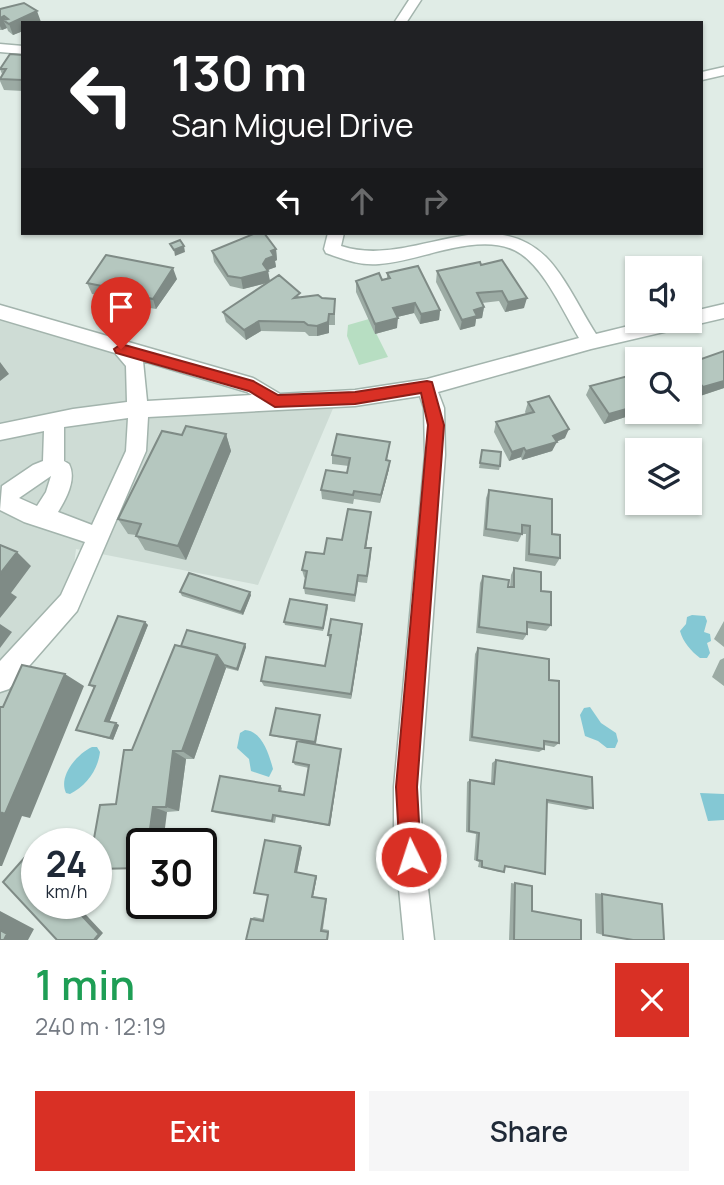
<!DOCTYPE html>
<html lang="en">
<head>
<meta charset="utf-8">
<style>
  :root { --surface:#fff; --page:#f6f6f7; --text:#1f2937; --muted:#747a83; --accent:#d93025 }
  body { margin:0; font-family:Manrope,sans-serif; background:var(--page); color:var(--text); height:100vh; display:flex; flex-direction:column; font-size:26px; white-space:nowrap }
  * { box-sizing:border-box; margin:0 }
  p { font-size:23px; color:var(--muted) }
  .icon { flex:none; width:38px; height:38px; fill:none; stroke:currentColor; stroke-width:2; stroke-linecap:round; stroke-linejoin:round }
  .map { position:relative; height:940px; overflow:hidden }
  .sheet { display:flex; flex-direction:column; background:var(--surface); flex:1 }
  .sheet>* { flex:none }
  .banner { position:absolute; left:21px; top:21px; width:682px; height:214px; border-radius:0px; box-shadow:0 2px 5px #0004; background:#202124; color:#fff; overflow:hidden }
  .fabs { position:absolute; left:625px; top:256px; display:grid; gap:14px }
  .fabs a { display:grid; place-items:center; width:77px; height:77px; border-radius:0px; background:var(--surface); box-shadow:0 2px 5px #0004; font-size:35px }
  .speed { position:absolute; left:21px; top:828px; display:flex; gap:14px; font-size:35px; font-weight:700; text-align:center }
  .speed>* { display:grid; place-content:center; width:91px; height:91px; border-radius:50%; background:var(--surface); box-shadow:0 2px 5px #0004; line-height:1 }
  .speed small { font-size:18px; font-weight:400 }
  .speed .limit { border:4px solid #111; border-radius:10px; background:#fff; color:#111 }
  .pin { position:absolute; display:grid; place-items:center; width:60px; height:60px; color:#fff; margin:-72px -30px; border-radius:50% 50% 50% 0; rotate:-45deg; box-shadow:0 0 7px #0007 }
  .pin .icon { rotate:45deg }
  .me { position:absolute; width:77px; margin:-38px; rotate:356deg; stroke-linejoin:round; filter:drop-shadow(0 0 5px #0008) }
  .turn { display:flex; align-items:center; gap:24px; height:147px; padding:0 35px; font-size:32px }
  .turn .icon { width:91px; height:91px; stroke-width:2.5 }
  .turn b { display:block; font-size:49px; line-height:60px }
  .lanes { display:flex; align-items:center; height:66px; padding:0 35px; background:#0003; justify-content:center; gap:35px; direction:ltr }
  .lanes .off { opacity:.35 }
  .round { display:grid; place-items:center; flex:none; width:74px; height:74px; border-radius:0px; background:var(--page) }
  .overview { display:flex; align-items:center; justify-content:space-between; height:119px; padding:0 35px }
  h1 { font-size:42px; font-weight:600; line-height:52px; color:#1e9e55 }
  .cta { display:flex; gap:14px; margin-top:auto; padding:14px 35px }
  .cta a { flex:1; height:80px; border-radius:0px; background:var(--accent); color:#fff; font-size:28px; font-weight:600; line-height:80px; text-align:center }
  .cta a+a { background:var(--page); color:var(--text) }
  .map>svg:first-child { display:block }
</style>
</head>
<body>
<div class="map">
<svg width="724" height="940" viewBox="0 0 724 940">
  <rect width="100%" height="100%" fill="#e0ece6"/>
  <path fill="#cedcd5" d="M0 312 122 349 139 408 337 399 258 585 76 549 69 603 0 716Z"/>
  <path fill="#b7dec2" d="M369 319 388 357 359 365 347 336 348 325Z"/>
  <path fill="#84c8d4" d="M692 615 705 616 707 621 704 632 710 634 711 641 707 643 710 653 707 658H700C691 651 683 642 680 631L686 624 687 617Z
    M590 707 601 723 616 733 618 741 615 748H607L598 741 585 736 580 715 584 708Z
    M245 730C262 731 269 754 273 769L269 777 251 771 249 759 237 748 240 733Z
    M92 747H97L100 752C98 770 86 786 70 794L66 793C58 776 77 754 92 747Z
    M700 793 724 794V820L708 821Z"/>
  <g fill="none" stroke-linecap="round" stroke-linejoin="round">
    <defs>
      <path id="minor" d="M409 0H421L406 23H394Z
        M0 44 23 46V54L0 52Z
        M724 67V75L702 80V72Z
        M328 233H344L341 246C410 269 487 200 546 257 565 276 581 311 596 334L653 320H690V312L724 304V318L591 349 438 392 444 408 445 455 420 787 422 837 434 940H404L394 837V787L425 455 424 408 420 396 355 406 148 417 146 451 77 611 9 689 0 692V661L61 595 85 542 24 522 0 510 2 486 33 465 43 461 44 431 0 440V424L73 409 127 402 126 366 115 353 0 319V305L253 378 280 394 355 390 427 379 579 338C564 313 545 270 521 254 483 228 420 262 379 264 361 266 343 259 326 253L324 249ZM143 361 247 392 252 395 147 401ZM128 418 126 451 92 525 58 512C66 499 77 479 69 464L64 461V427ZM51 476 46 492 37 506 19 498Z"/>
    </defs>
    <use href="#minor" stroke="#a3b4ad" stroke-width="3"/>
    <use href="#minor" fill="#fff" fill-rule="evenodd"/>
  </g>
  <path fill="#9caba4" d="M0 9 41 22 23 23V31L13 35 8 31 7 28 2 30H0Z
    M23 55V91L4 90 0 81V78L2 74 0 69Z
    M276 249 277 260 275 261 276 267 267 270 270 281 300 297 335 299V325H329V333L317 336H309L305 332 261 331 246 340 226 322 223 312 267 283 243 289 230 286 214 262 212 251Z
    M481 265 524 308 505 312 499 301 482 303 484 307 482 318 476 319 475 326 460 330 436 282 437 271Z
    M387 273 440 310 439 320 420 324 414 313 397 317V328L375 334 356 292V281L387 279Z
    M177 279 156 309 139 306 138 303 92 294 87 283Z
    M724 351V388L697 397 690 388V363Z
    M590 386 637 411H644L604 424 586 395Z
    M528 402 565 438 556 442 552 451 522 460 521 457 509 461 494 432 496 422 526 414 525 412Z
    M226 434 231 451 186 560 145 550 136 535 128 534 118 519 182 435Z
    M390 442 387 460 389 469 380 503 354 499 353 504 322 499 321 490 347 473 349 466 332 464V455Z
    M482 450 500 466 499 470 479 468Z
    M489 490 552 534 560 558 555 566 525 561 526 534H522L518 542 483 536 486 498Z
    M371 512 366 548 371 556 367 583 358 582 355 602 305 594 304 588 305 578 304 577 302 570 342 540Z
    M514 568 541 591 551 625 546 631 527 628V634L523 640 476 633 480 583 483 576 510 587 511 575Z
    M180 592 251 595 243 615 182 596Z
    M327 605 328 608 323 631 285 625 284 622Z
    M724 621V647L714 639Z
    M145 622 148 625 109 722 119 725 113 740 76 730 94 688 89 685Z
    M362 630 351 699 264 686 261 681 325 666 330 641 328 635Z
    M245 644 246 647 238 671 226 668 194 759H186L179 811 167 812 116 804 132 750 181 646Z
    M478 648 549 680 559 743 554 747 544 745V749L539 752 469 741 475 654Z
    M724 658V686L712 677 720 660Z
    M320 717 316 744 271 736 270 735Z
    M341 752 330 826 276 817 275 823 216 813 212 811 280 786 282 788 281 792 304 795 309 768 295 765 293 762Z
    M496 760 593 808 586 810 547 803 545 874 505 867 504 872H500L478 867 479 862 474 860 476 834 466 832 467 782 470 780 491 783 492 763Z
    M300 846 302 847 297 872 317 876 313 896 327 898 323 929 329 930 328 940 251 919 254 917 264 919Z
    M511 883 532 886V911L581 940H509Z
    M595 893 602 894 603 935 596 933Z"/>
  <path fill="#7f8b86" d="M37 11 41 22 23 23V31L13 35 9 24Z
    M4 16 7 23 3 20 7 28 2 30 0 26V18Z
    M184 246 185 252 175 256 174 250Z
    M276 249 277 260 275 261 276 267 268 270 270 282 243 289 241 278 263 264 271 251Z
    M173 268 177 279 156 309 153 299Z
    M527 298 524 308 505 312 508 302Z
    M415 303 414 313 393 318V308Z
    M484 307 482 318 476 319 475 326 460 330 462 320 474 310Z
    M440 310 439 320 420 324 421 314Z
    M329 314V333L317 336V326Z
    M398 318 397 328 375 334V324Z
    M259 321 261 331 246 340 244 330Z
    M0 362 9 374 0 381Z
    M724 381V388L697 397 703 387Z
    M637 406V411H644L604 424 609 414Z
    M569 429 565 438 553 443 557 442 552 451 522 460 526 451 553 436Z
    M226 434 231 451 186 560 178 546Z
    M524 448 521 457 509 461 512 452Z
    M390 461 389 469 380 503 381 495Z
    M371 512 370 520 365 555V548Z
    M17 552 31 566 11 593 17 597 0 618V574Z
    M250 592 251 595 243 615 241 612Z
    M145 622 148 625 109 723 105 721Z
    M0 624 12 632 0 648Z
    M362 624V630L351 699V694Z
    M245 644 246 647 238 671 237 669Z
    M217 655 226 668 194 759 182 751Z
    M65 674 84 686 30 818 22 816 2 866H0V812Z
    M116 723 119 725 113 740 110 738Z
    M341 749V752L330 826 329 825Z
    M173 751 186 759 179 811 166 807Z
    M153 807 167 812 163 844H148Z
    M300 846 302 847 297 872H295Z
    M26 856 31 857 37 863V868Z
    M316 876H317L313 896 312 897Z
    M70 903H75L103 933 97 940H94Z
    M0 911 34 929 28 940H4L0 930Z"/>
  <path fill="#b5c7bf" stroke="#7f8b86" stroke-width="2" d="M24 3 37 11 9 24 3 20 8 19 4 16 0 18V9Z
    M10 54 23 55 22 80 0 79 6 69H0Z
    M256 233H264L276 249 271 251 274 256 266 259 263 264 268 271 241 278 228 276 212 251Z
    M180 240 184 246 174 250 170 244Z
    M106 255 173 268 153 299 135 295 137 293 87 283Z
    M502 260 527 298 508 302 502 291 477 293 484 307 474 310 477 316 462 320 437 271 480 262 481 265Z
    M418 266 440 310 421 314 415 303 393 308 398 318 375 324 356 281 379 273 382 280 390 278 387 273Z
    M279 275 300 293 294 298 318 295 322 298 335 299 334 314H329L328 322 317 326 308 325 304 322 259 321 244 330 223 312Z
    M724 351V381L703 387 690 370V363Z
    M628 376 631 379 637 378V406L609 414 590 386Z
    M549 396 569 429 553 436 557 442 526 451 524 448 512 452 496 422 534 412 528 402Z
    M186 426 226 434 178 546 136 536 141 524 118 519 162 431 182 435Z
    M337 434 390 442 386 460 390 461 381 495 354 491 353 495 321 490 326 470 347 473 350 458 332 455Z
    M482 450 501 452 500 466 480 463Z
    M489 490 552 499V534L560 535V558L529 554 530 526 522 525V534L486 529Z
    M348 509 371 512 365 548H371L367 576 358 575 355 595 304 588 307 571 302 570 306 552 324 554 327 538 342 540Z
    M0 545 17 552 0 574Z
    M514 568 541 572V591L551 592V625L527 622V634L479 627 483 576 509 580 508 587H514Z
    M189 573 250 592 241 612 180 592Z
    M290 599 327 605 323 628 284 622Z
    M118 616 145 622 105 721 116 723 110 738 76 730 95 686 89 685Z
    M331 619 362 624 351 694 261 681 266 657 325 666 331 635H328Z
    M187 630 245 644 237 669 224 665 217 655 181 646Z
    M175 645 217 655 182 751H173L166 807H153L148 844H142V868L96 869V844H93L100 805 116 804 124 750H132Z
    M478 648 549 659V680L559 681V743L544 741V749L472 737Z
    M22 665 65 674 5 814 0 812V707H3Z
    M276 708 320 715 315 742 270 735Z
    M297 741 341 749 329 825 273 815 272 821 212 811 220 776 280 786 279 791 304 795 309 765 293 762Z
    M496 760 592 777 593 808 547 800 545 874 505 866 504 872 482 867V861L477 860 479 833 469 831 470 780 494 784Z
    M265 840 300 846 295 872 316 876 312 897 326 899 321 931 328 932 327 940H246L251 919 263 921 268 895 254 893Z
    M26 856 37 868V903H70L99 934 94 940H57L3 882Z
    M515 883 532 886V911L581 920V940H514Z
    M602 894 662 904 664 940H633L603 935Z
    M0 930 7 934 4 940H0Z"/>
  <path fill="#d93025" stroke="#8d1f18" stroke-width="2" d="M121 344 253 381 278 395 355 392 427 381 432 382 444 425 417 787 421 857 418 865 411 868 403 865 400 857 396 787 428 425 421 393 355 404 275 407 249 391 116 353 114 349Z"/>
</svg>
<div class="fabs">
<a><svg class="icon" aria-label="sound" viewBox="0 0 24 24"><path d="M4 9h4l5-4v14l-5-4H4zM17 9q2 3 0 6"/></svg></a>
<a><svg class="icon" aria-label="search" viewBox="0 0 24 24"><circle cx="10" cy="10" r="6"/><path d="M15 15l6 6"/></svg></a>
<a><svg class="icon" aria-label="layers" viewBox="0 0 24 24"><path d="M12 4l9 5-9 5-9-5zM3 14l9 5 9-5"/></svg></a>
</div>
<div class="speed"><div>24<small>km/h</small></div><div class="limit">30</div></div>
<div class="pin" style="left:121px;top:349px;background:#d93025"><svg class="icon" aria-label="arrive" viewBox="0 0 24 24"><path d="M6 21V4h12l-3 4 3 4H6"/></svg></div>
<svg class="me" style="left:411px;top:857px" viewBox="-20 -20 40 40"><circle r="17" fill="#d93025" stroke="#fff" stroke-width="3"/><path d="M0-11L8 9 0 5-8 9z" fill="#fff"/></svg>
<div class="banner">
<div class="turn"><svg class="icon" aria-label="left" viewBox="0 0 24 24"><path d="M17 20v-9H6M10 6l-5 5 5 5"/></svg><div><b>130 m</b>San Miguel Drive</div></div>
<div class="lanes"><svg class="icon" aria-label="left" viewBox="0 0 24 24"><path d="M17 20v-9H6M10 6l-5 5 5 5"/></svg><svg class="icon off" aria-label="ahead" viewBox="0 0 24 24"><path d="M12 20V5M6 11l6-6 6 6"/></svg><svg class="icon off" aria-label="right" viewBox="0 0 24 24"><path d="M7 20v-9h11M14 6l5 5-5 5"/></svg></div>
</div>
</div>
<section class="sheet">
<div class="overview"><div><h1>1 min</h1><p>240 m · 12:19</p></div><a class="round" style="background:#d93025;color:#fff"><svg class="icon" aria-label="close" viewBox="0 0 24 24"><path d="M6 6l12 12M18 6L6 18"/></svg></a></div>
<div class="cta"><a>Exit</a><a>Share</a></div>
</section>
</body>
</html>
